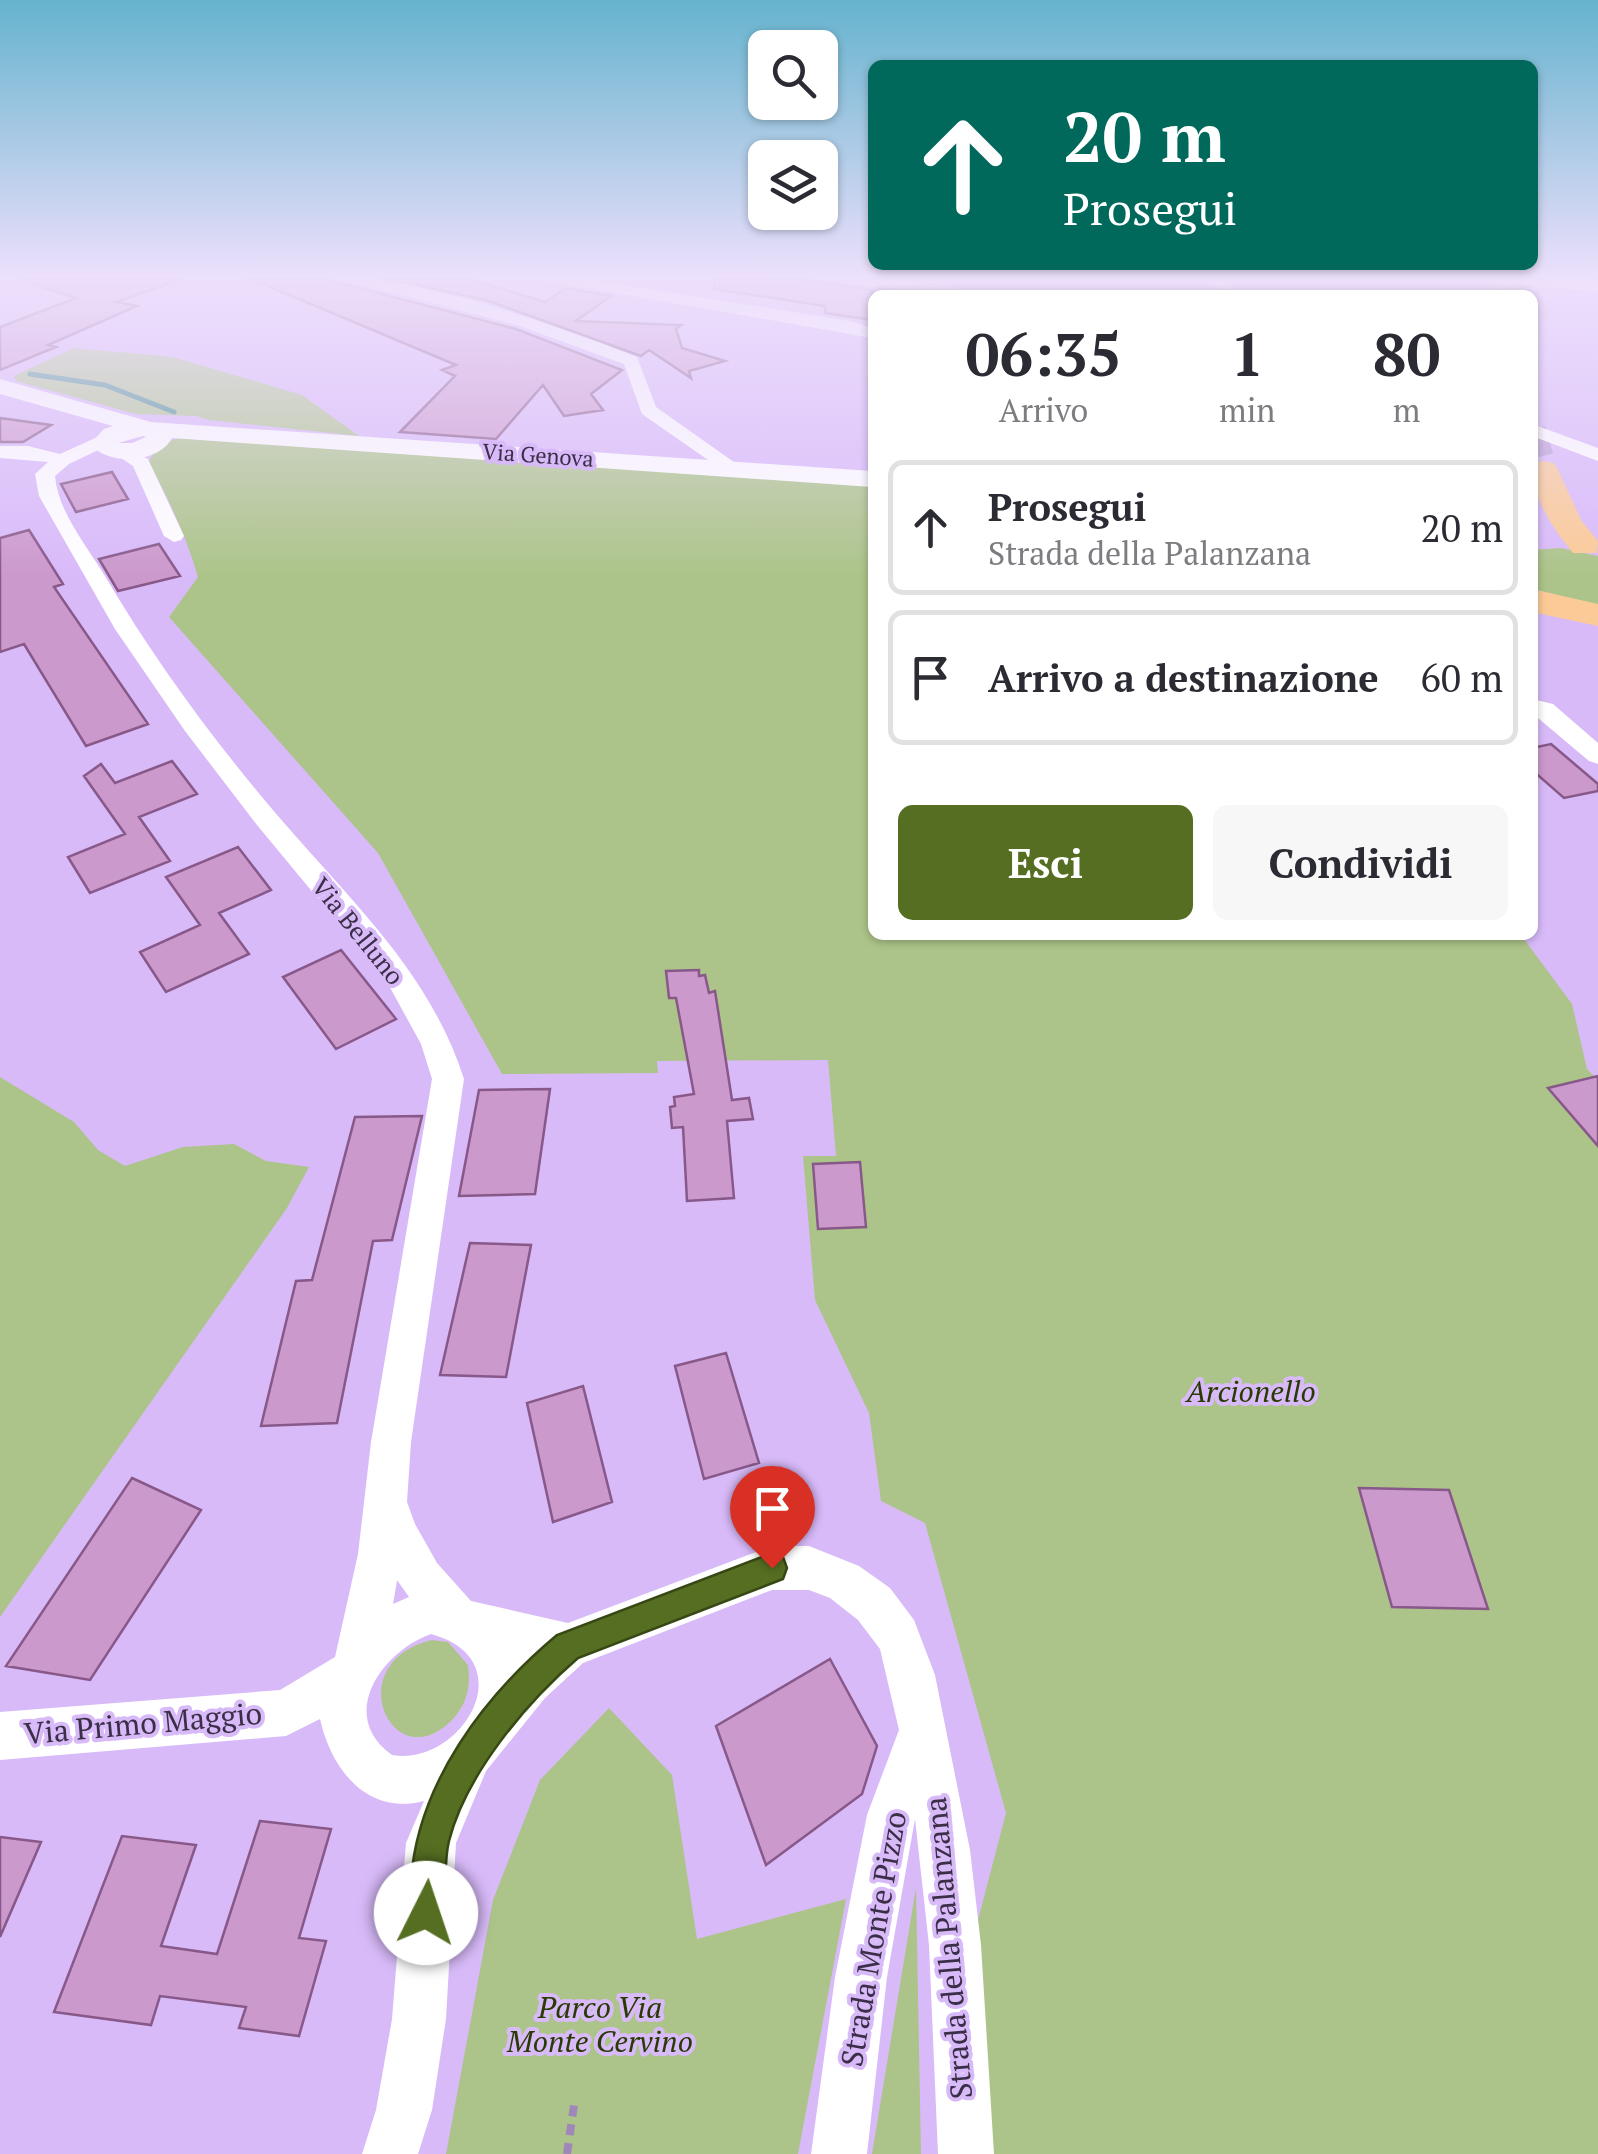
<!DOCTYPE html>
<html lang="it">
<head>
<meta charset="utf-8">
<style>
  :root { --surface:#fff; --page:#f7f7f7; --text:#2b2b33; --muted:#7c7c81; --line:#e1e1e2; --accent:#556e21 }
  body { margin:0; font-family:"PT Serif",serif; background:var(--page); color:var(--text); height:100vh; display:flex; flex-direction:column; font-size:38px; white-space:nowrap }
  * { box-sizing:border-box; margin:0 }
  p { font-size:32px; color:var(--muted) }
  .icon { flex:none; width:55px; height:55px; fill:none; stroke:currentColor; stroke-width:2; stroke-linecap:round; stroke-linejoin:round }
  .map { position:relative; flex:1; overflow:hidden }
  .sheet { position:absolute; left:868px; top:290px; width:670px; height:650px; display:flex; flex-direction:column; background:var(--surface); border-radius:15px; box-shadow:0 2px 8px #0004 }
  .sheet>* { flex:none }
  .hud { position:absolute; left:868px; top:60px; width:670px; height:210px; border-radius:15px; box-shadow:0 2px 8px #0004; background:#00695c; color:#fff; overflow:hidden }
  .buttons { position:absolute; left:748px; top:30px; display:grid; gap:20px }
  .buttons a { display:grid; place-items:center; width:90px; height:90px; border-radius:15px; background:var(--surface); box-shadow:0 2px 8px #0004; font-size:50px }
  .pin { position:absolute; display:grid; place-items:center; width:85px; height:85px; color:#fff; margin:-102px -42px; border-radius:50% 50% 50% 0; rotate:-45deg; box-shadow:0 0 10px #0007 }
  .pin .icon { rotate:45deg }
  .me { position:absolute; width:110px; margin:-55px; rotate:4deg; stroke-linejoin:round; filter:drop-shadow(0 0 8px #0008) }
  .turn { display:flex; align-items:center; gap:35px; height:210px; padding:0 30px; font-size:45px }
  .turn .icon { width:130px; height:130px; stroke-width:2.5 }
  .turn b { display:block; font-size:70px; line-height:85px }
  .eta { display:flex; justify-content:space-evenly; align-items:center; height:170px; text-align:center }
  .eta b { font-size:60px; font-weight:800; line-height:70px }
  .action { display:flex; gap:20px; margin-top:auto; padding:20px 30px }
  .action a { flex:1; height:115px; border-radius:15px; background:var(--accent); color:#fff; font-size:40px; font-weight:800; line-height:115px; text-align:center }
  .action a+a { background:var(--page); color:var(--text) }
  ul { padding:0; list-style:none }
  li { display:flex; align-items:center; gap:30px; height:135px; margin:0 20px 15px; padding:0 10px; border:5px solid var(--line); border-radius:15px }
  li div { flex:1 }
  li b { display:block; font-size:38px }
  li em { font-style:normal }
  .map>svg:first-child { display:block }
</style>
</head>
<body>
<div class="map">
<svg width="1598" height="2154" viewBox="0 0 1598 2154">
  <rect width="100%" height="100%" fill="#d8baf9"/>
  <path fill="#acc489" d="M74 348 173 357 302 395 359 436 209 420 196 416 136 414 16 381 14 376Z
    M179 438 872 486V935H1521L1572 1004 1587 1069 1598 1080V2154H940L957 2000 1006 1813 925 1523 881 1501 869 1413 815 1300 803 1156H836L828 1060 657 1061 658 1073 502 1074 378 853 169 617 198 577C186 536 169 499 149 463 153 448 166 442 179 438Z
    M1561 548 1598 556V606L1533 589 1532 550Z
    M0 1077 74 1122 98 1150 125 1166 183 1147 234 1144 266 1161 309 1167 287 1208 0 1617Z
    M432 1640 448 1642 468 1665C471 1688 467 1705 450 1722 391 1778 339 1662 432 1640Z
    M609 1708 672 1775 697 1939 846 1899 798 2154H446L493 1900 540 1780Z
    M916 1888 921 2154H872Z"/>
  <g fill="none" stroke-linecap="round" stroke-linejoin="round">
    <path stroke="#3e8a8a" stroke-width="5" d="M30 374 105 385 174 412"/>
  </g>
  <path fill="#cc99cd" stroke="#875888" stroke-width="2.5" d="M22 276H182V279L116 302 137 306 48 345 56 347 0 370V327L76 298 21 280Z
    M244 276H325L328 280 516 329 622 370 591 394 603 410 564 416 543 385 496 439 400 432 455 376 442 370 456 365Z
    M374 276H460L545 302 566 288 611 296 576 321 681 325 676 329 682 348 725 361 689 371 691 378 649 350 641 356 486 300Z
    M715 276H780L872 290V320L825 313V306L714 289Z
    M0 418 51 425 23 442H0Z
    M112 472 128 499 76 512 61 484Z
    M29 530 63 584 54 587 148 724 86 746 24 644 0 652V538Z
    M159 544 180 576 118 591 99 559Z
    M1551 744 1598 784V791L1564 798 1532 770V748Z
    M172 761 197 794 139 817 170 861 90 893 68 857 125 834 84 776 101 764 115 783Z
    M238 847 271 890 219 913 249 954 166 992 140 952 200 925 166 877Z
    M341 950 396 1019 336 1049 283 977Z
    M699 970V976L705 975 709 993 715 991 732 1100 749 1098 753 1119 727 1121 734 1198 687 1201 683 1127 672 1128 670 1107 675 1106 674 1097 694 1094 676 998H669L666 971Z
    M1598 1076V1146L1548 1088Z
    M550 1089 535 1194 459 1196 479 1090Z
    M422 1116 392 1240 373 1241 337 1423 261 1426 296 1281 312 1280 355 1117Z
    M860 1162 866 1227 818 1229 813 1164Z
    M470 1243 531 1245 506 1377 440 1375Z
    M726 1353 759 1463 704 1479 675 1366Z
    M583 1386 612 1502 553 1522 527 1403Z
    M132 1478 201 1510 90 1680 6 1666Z
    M1359 1488 1449 1490 1488 1609 1392 1607Z
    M830 1659 877 1746 862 1794 766 1865 716 1726Z
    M260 1821 331 1829 299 1938 326 1941 299 2036 239 2028 246 2007 160 1996 151 2025 54 2012 122 1836 196 1845 161 1946 217 1954Z
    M0 1837 41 1842 0 1937Z"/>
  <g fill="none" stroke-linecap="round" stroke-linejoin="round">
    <path stroke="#b99ed6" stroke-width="28" stroke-dasharray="28 14" stroke-linecap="butt" d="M1532 430 1543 470"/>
    <path stroke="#9f87b9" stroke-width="8" stroke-dasharray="11 8" stroke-linecap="butt" d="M567 2154 574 2105"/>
    <path fill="#fff" fill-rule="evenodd" d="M329 276C420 276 552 324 637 357L656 407 741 467 738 471H724L642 414 624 364 517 325Z
      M536 276H569L850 321 872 328V338L543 280Z
      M823 276H862L974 290 982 295H940L830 280Z
      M1195 276H1213L1250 295H1230Z
      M1532 424 1598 448V461L1532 436Z
      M104 434 113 440 111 444 69 464 55 476C58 512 87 546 105 576 155 661 214 741 278 816 349 899 430 972 464 1079L411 1442 407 1502 415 1524 437 1563 471 1601 568 1623 772 1546H809L859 1566 890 1588 914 1620 935 1675 970 1850 981 1945 994 2154H938L929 1945 915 1819 887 1977 867 2154H811L835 1977 867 1815 899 1730 880 1649 858 1620 830 1598 809 1590H772L583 1663 545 1698 486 1771 456 1843 446 2019 432 2110 418 2154H362L376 2110 392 2019 406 1843 424 1801C367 1816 331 1769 320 1719L286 1736 0 1760V1712L280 1690 335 1657 358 1554 371 1442 432 1079 421 1044 387 982 257 825 185 731 115 629 39 496 35 474 48 462 0 458V446H28L60 454ZM397 1580 409 1597 393 1604 397 1581ZM431 1634C526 1660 461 1767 392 1755 337 1716 381 1652 431 1634Z
      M121 446 148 459 184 536 181 540 174 542 164 536 133 466 112 452Z
      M1532 699 1553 704 1598 743V764L1589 761 1532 713Z"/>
    <path fill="#fff" fill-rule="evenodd" d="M1483 276 1598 280V292L1493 282Z
      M0 379 151 422 872 471V487L172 438C158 464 108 466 90 444L104 429 113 426 0 394ZM143 436 146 437 132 443H118Z"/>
    <path fill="#fbca96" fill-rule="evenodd" d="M1497 276H1521L1522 295H1498Z
      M1543 461 1554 463 1558 470 1581 520 1598 541 1597 553H1573C1552 527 1532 498 1532 463Z
      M1532 589 1598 604V626L1532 612Z"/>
  </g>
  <linearGradient id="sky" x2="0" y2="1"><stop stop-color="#65b3ce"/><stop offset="0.48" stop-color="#ede0fc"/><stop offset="1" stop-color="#ede0fc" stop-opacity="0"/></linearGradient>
  <rect width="1598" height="577" fill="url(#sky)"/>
  <path fill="#556e21" stroke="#374815" stroke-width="2.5" d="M772 1553 783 1557 787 1568 783 1579 578 1658C527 1702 466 1774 449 1841 442 1868 450 1899 439 1926L426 1931 414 1926C408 1910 410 1897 411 1880 418 1783 484 1696 557 1635Z"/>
  <g text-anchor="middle" stroke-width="8" stroke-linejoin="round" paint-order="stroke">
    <g font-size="22" fill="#3b2f48" stroke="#d8baf9">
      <text transform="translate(538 455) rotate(4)" y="8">Via Genova</text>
    </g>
    <g font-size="25" fill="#3b2f48" stroke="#d8baf9">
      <text transform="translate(358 931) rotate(51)" y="9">Via Belluno</text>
    </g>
    <g font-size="30" font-style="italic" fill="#293a02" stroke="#d8baf9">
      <text x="1251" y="1402">Arcionello</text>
      <text x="600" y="2018">Parco Via<tspan x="600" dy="34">Monte Cervino</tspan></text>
    </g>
    <g font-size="30" fill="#3b2f48" stroke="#d8baf9">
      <text transform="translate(143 1724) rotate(-5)" y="10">Via Primo Maggio</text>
      <text transform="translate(874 1939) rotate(-80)" y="10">Strada Monte Pizzo</text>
      <text transform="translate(949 1948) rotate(-95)" y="10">Strada della Palanzana</text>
    </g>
  </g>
</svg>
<div class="buttons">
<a><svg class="icon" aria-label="search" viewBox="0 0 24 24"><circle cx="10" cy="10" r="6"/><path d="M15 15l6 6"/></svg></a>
<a><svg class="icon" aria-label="layers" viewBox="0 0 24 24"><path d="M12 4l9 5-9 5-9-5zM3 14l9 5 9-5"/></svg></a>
</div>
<div class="pin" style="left:772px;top:1568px;background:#d93025"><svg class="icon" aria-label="arrive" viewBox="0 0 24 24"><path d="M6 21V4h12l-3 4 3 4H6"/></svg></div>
<svg class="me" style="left:426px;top:1913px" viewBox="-20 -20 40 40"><circle r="19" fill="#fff"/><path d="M0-13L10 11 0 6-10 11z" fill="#556e21"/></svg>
<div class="hud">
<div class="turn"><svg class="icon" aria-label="ahead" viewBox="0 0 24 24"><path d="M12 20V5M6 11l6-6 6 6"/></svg><div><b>20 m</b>Prosegui</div></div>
</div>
<section class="sheet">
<div class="eta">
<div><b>06:35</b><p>Arrivo</p></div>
<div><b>1</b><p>min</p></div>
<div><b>80</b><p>m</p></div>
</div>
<ul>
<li><svg class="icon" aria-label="ahead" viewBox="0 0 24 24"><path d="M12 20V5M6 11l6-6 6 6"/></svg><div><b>Prosegui</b><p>Strada della Palanzana</p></div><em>20 m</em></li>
<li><svg class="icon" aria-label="arrive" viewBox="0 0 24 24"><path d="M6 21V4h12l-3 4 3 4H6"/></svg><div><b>Arrivo a destinazione</b></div><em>60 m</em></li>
</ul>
<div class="action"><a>Esci</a><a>Condividi</a></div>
</section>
</div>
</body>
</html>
